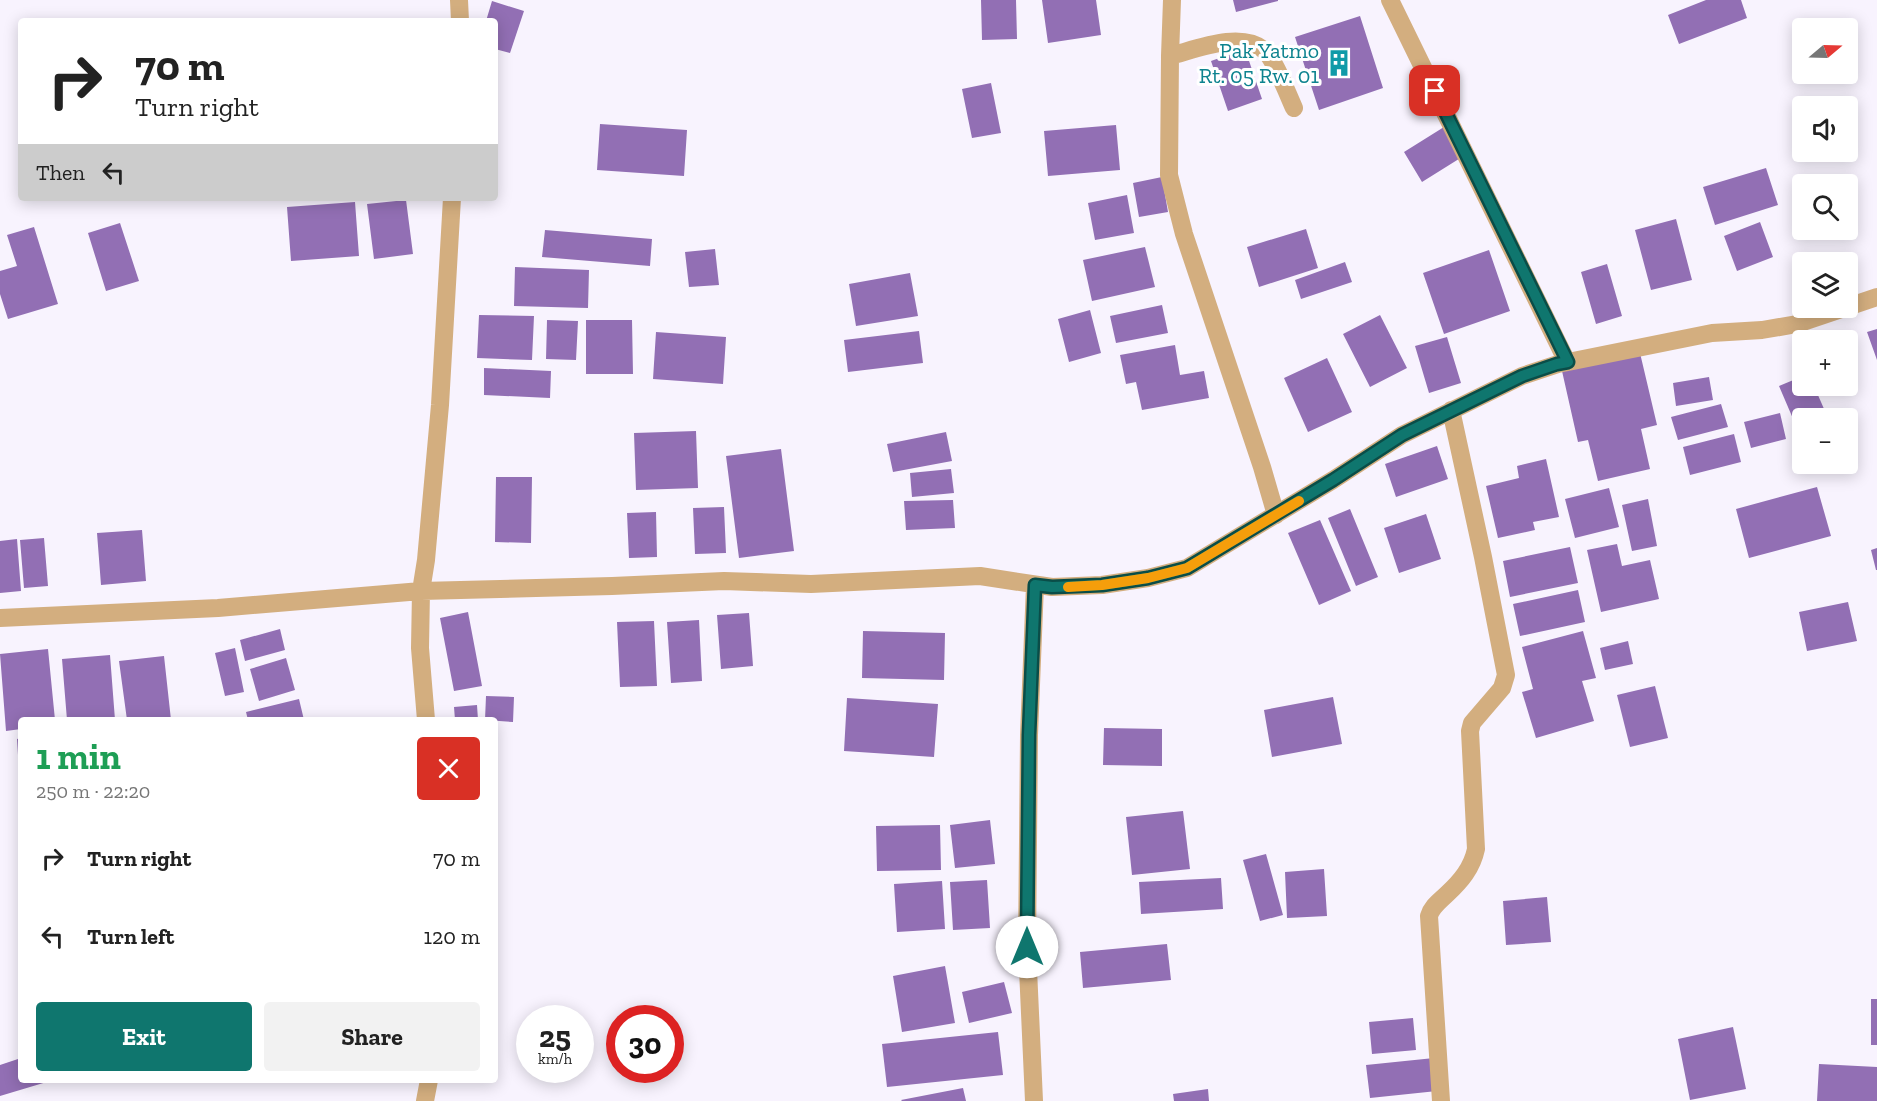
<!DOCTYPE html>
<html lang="en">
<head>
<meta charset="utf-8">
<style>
  :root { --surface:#fff; --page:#f2f2f2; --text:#222; --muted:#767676; --accent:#0f766e }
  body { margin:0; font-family:"Zilla Slab",serif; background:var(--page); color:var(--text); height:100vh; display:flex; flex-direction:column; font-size:22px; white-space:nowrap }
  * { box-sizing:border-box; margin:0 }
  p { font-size:20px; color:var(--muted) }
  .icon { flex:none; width:33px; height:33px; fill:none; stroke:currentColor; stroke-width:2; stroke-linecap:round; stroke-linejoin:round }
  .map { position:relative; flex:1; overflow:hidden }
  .drawer { position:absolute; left:18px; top:717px; width:480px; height:366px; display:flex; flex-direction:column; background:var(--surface); border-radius:6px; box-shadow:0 3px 15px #0003 }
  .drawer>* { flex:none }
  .banner { position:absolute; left:18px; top:18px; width:480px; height:183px; border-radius:6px; box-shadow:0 3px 15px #0003; background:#fff; color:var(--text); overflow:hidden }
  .needle { width:39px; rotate:71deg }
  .controls { position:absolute; left:1792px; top:18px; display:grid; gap:12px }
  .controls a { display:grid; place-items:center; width:66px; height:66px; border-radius:6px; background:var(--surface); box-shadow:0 3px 15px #0003; font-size:30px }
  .speed { position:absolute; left:516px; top:1005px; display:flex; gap:12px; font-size:30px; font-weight:700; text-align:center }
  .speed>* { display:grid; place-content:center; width:78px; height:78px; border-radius:50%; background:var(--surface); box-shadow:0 3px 15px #0003; line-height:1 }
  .speed small { font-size:15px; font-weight:400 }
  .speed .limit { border:9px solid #d22; background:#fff; color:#111 }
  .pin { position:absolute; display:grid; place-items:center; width:51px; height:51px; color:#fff; margin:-26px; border-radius:12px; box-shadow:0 3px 9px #0006 }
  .me { position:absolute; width:66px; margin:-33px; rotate:0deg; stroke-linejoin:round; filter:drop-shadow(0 0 4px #0008) }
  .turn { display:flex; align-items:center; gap:21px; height:126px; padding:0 18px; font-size:27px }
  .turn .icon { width:78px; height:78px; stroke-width:2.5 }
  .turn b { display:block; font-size:42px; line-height:51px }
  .then { display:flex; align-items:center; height:57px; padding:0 18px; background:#0003; gap:12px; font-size:22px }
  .round { display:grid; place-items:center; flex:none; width:63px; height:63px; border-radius:6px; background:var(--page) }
  .summary { display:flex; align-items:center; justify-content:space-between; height:102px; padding:0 18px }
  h1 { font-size:36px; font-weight:800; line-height:45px; color:#1e9e55 }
  .action { display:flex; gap:12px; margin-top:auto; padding:12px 18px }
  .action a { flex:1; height:69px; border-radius:6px; background:var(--accent); color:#fff; font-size:24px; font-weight:800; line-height:69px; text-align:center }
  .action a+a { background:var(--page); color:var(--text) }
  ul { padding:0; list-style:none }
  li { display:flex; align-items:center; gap:18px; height:78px; padding:0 18px }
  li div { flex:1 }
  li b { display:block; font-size:22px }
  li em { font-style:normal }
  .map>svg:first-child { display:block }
</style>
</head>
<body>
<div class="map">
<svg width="1877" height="1101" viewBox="0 0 1877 1101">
  <rect width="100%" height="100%" fill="#f8f3fe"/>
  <path fill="#926fb4" d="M981 0H1016L1017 39 982 40Z
    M1042 0H1096L1101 35 1048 43Z
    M1233 0H1278V1L1236 12Z
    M1706 0H1741L1747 18 1679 44 1668 15Z
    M492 1 524 11 510 53 495 49V21H486Z
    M1360 16 1383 88 1319 110 1295 37Z
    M1245 49 1262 99 1228 111 1211 61Z
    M991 83 1001 133 972 138 962 89Z
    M600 124 687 130 684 176 597 170Z
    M1116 125 1120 170 1048 176 1044 131Z
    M1444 127 1462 157 1422 182 1404 152Z
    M1766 168 1778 205 1715 225 1703 187Z
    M1162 177 1168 212 1139 217 1133 183Z
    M1127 195 1134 233 1095 240 1088 203Z
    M406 200 413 254 374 259 367 204Z
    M355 202 359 256 291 261 287 207Z
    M1676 219 1692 280 1651 290 1635 230Z
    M1760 222 1773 257 1737 271 1724 236Z
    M120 223 139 281 106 291 88 233Z
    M34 227 58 304 8 319 0 294V271L17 266 7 235Z
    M1306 229 1318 268 1259 287 1247 247Z
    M545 230 652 239 650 266 542 257Z
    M1145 247 1155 287 1092 301 1083 260Z
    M715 249 719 285 689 287 685 252Z
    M1489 250 1510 311 1444 334 1423 273Z
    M1345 262 1352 282 1301 299 1295 280Z
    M1607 264 1622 316 1596 324 1581 272Z
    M515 267 589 270 588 308 514 306Z
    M910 273 918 316 856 326 849 284Z
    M1162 305 1168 333 1116 343 1110 316Z
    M1090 310 1101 353 1069 362 1058 319Z
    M479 315 534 316 532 360 477 358Z
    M1380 315 1407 368 1370 387 1343 334Z
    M547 320 578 321 576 360 546 359Z
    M586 320H632L633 374H586Z
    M1877 329V360L1867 332Z
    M919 331 923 363 848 372 844 340Z
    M656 332 726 337 723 384 653 379Z
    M1447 337 1461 383 1429 393 1415 346Z
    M1175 345 1180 375 1204 371 1209 398 1142 410 1136 382 1126 384 1120 355Z
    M1640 353 1657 425 1641 429 1650 469 1598 481 1588 440 1578 442 1562 371Z
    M1327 358 1352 412 1308 432 1284 378Z
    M484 368 551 371 550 398 484 395Z
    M1803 376V386H1814L1828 418H1803V434L1800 435 1779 386Z
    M1709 377 1713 400 1676 406 1673 383Z
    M1721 404 1728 427 1678 440 1671 417Z
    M1780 413 1786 439 1751 448 1744 422Z
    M696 431 698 488 636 490 634 433Z
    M946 432 952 461 893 472 887 444Z
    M1734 434 1741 462 1690 475 1683 447Z
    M1437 446 1448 479 1396 497 1385 464Z
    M781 449 794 551 739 558 726 456Z
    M1546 459 1559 517 1533 522 1535 530 1498 538 1486 486 1519 478 1517 466Z
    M951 469 954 493 912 497 910 473Z
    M496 477H532L531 543 495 542Z
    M1817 487 1831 536 1749 558 1736 509Z
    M1609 488 1619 527 1575 538 1565 499Z
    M1648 499 1657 546 1632 551 1622 505Z
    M953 500 955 528 906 530 904 501Z
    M724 507 726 553 695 554 693 508Z
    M1350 509 1378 577 1356 586 1328 518Z
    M656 512 657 557 629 558 627 513Z
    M1426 514 1441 559 1399 573 1384 528Z
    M1320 520 1351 591 1319 605 1288 533Z
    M142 530 146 581 101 585 97 533Z
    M44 538 48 586 24 588 20 540Z
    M17 539 21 591 0 593V541Z
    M1617 544 1622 566 1650 560 1659 599 1601 612 1587 550Z
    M1570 547 1578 583 1510 597 1503 561Z
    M1877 548V570H1876L1871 550Z
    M1578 590 1585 622 1520 636 1513 604Z
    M1848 602 1857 641 1807 651 1799 612Z
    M468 612 482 686 454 691 440 618Z
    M749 613 753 666 721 669 717 615Z
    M699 620 702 681 671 683 667 622Z
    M654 621 657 686 620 687 617 622Z
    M280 629 285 650 245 661 240 640Z
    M863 631 945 633 944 680 862 678Z
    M1583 631 1596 678 1582 681 1594 721 1536 738 1522 692 1533 689 1522 647Z
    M1628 641 1633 664 1605 670 1600 648Z
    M235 648 244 692 225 696 215 653Z
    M48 649 55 720H21V729L6 731 0 654Z
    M110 655 115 720H67L62 659Z
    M164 656 171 720H127L119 661Z
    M286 658 295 690 259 701 250 669Z
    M1655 686 1668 738 1630 747 1617 695Z
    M486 696 514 697 513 722 485 720Z
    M1333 697 1342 744 1272 757 1264 710Z
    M847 698 938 704 934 757 844 751Z
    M299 699 304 720H248L246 712Z
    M477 705 478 720H455L454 707Z
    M1104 728 1162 729V766L1103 765Z
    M21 738V771H19L17 739Z
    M1183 811 1190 869 1132 875 1126 817Z
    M990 820 995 864 955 868 950 825Z
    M940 825 941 870 877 871 876 826Z
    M1266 854 1283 915 1260 921 1243 860Z
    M1324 869 1327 916 1287 918 1285 872Z
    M1221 878 1223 909 1141 914 1139 882Z
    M987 880 990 928 953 930 950 882Z
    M942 881 945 929 897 932 894 884Z
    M1547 897 1551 942 1506 945 1503 901Z
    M1167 944 1171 980 1083 988 1080 952Z
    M945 966 955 1023 902 1032 893 976Z
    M1004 982 1012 1013 969 1023 962 992Z
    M1871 999H1877V1045H1871Z
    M1413 1018 1416 1050 1372 1054 1369 1022Z
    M1733 1027 1746 1089 1690 1100 1678 1039Z
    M998 1032 1003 1075 887 1087 882 1044Z
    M21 1058V1080L50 1081 0 1096V1065Z
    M1434 1058 1437 1091 1370 1098 1366 1065Z
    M1819 1064 1877 1067V1101H1817Z
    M963 1088 966 1101H902L901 1100Z
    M1208 1089 1209 1101H1174L1173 1094Z"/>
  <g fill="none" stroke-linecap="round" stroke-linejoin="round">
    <path stroke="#d3ae7f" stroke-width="18" d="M459 0 460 21
      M1172 0 1170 56C1197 49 1240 31 1264 50 1274 58 1288 95 1294 108
      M1390 0 1567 362
      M1170 56 1169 175 1184 234 1262 467 1276 515
      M0 618 218 608 421 591 612 586 724 581 811 584 980 576 1052 587 1102 585 1148 578 1187 568 1333 480 1402 435 1522 376 1558 364 1712 333 1762 330 1797 324 1877 297
      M426 720 420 648 421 591 426 560 440 405 452 198
      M425 1101 429 1080
      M1034 1101 1027 947 1029 735 1035 585
      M1441 1101 1429 916C1432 906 1440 901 1447 894 1461 881 1472 868 1476 849L1470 731 1472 723 1502 688 1506 675 1483 557 1451 410"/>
  </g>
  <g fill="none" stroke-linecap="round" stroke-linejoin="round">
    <defs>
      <path id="route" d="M1027 947 1029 735 1035 585 1052 587 1102 585 1148 578 1187 568 1333 480 1402 435 1522 376 1557 364 1568 362 1435 91"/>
    </defs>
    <use href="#route" stroke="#0a4d48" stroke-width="15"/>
    <use href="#route" stroke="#0f766e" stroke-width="10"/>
    <path stroke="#f59e0b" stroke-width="10" d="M1068 587 1102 585 1148 578 1187 568 1299 501"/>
  </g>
  <defs>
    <symbol id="building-bare" viewBox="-9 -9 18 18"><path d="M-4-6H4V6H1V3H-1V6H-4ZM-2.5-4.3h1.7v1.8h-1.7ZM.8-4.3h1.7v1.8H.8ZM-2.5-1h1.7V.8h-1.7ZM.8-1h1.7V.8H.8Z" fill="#0f9aa8" stroke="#fff" stroke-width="2.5" paint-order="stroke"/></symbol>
  </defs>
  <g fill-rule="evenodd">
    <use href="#building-bare" x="1320" y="44" width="38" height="38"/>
  </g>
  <g text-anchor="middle" stroke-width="6" stroke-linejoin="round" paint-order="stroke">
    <g font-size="22" fill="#0d838f" stroke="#fff" text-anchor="end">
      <text x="1319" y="58">Pak Yatmo<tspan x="1319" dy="25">Rt. 05 Rw. 01</tspan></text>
    </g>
  </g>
</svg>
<div class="controls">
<a><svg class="needle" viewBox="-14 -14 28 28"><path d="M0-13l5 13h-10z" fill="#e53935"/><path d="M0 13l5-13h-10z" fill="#767676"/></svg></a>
<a><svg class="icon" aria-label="sound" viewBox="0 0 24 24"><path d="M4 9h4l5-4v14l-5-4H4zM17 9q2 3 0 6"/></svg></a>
<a><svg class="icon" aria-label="search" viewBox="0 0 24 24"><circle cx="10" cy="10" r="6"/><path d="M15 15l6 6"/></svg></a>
<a><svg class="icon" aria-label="layers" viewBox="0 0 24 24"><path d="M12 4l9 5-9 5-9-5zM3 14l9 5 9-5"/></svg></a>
<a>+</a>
<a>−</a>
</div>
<div class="speed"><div>25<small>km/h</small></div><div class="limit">30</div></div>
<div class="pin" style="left:1435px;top:91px;background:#d93025"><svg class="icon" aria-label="arrive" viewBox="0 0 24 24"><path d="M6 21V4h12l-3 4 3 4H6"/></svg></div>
<svg class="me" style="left:1027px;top:947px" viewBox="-20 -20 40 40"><circle r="19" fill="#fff"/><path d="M0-13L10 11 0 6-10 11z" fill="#0f766e"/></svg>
<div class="banner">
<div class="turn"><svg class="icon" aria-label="right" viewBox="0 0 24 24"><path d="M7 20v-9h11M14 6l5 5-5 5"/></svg><div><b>70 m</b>Turn right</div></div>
<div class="then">Then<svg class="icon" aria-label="left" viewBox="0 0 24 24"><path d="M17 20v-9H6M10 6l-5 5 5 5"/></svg></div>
</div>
<section class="drawer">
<div class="summary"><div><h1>1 min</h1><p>250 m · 22:20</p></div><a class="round" style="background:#d93025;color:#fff"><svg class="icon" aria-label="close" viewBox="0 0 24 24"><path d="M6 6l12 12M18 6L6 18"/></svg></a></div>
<ul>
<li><svg class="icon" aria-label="right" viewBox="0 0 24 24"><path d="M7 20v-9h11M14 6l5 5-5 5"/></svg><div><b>Turn right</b></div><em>70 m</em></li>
<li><svg class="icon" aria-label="left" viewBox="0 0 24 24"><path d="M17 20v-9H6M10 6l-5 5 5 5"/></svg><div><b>Turn left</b></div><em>120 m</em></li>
</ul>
<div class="action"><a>Exit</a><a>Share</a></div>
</section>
</div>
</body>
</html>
